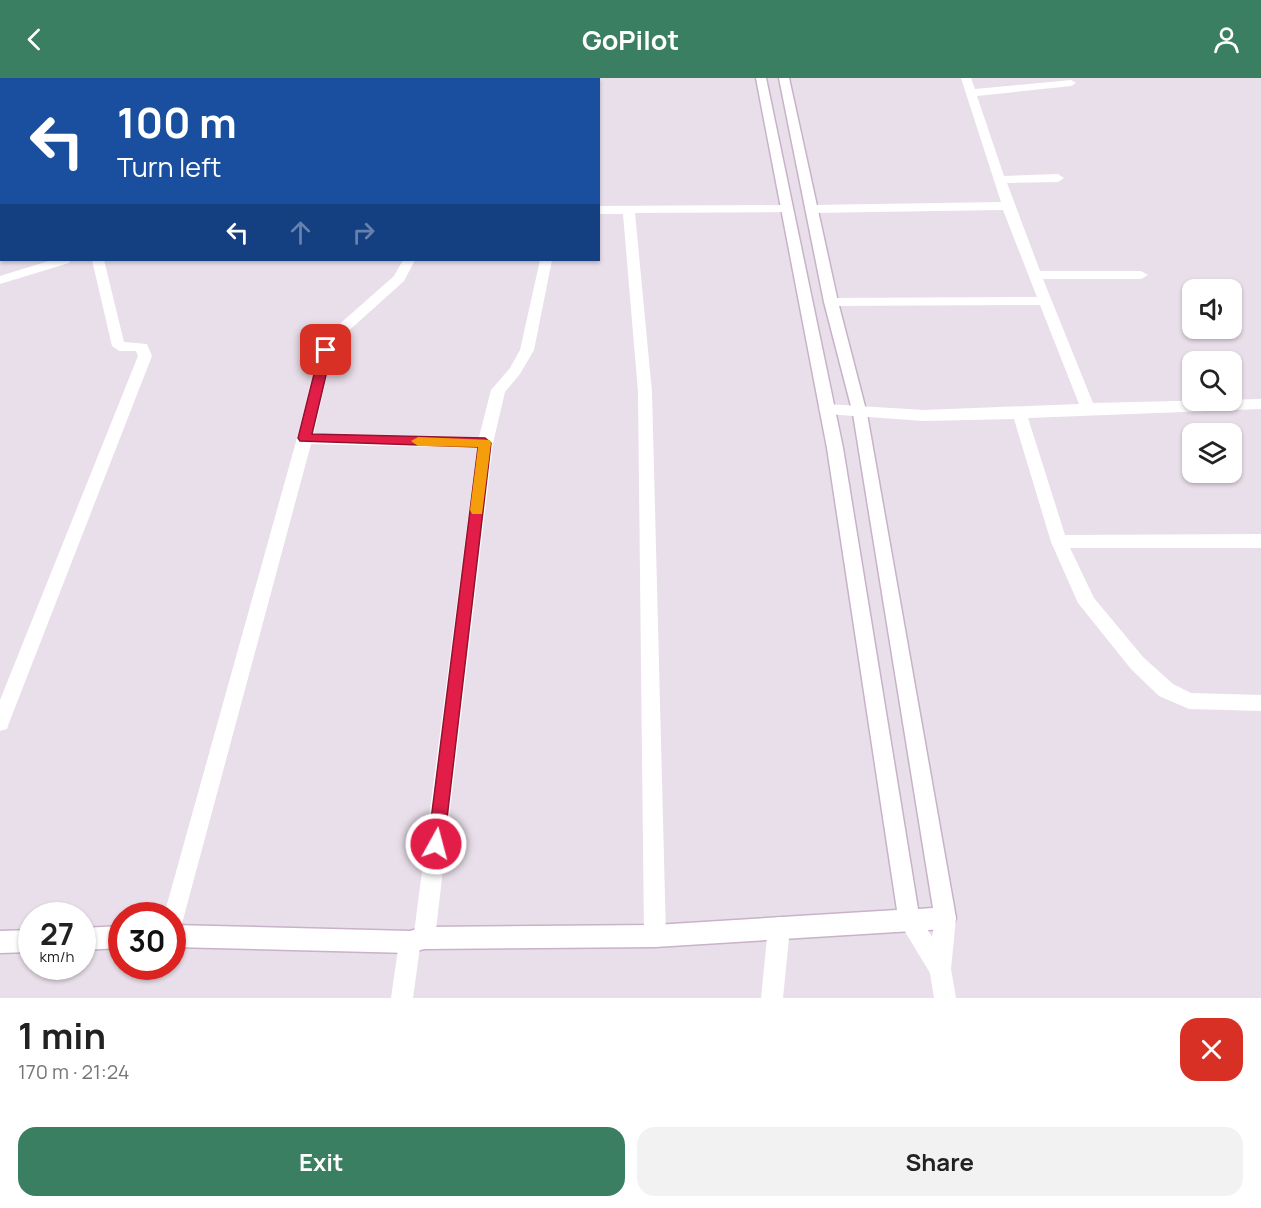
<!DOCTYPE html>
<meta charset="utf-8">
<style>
body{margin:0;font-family:Manrope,sans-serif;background:#f2f2f2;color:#222;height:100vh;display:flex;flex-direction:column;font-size:22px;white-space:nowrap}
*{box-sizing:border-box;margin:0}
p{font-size:20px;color:#767676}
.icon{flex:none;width:33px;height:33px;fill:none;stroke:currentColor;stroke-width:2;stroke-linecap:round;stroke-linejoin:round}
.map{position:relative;height:920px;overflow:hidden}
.details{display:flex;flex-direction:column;background:#fff;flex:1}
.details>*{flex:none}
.hud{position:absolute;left:0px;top:0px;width:600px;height:183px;box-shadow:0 2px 4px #0004;background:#1a4fa0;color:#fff;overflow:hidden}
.tools{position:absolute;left:1182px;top:201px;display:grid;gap:12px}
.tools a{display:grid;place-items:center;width:60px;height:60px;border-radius:12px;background:#fff;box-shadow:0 2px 4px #0004;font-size:30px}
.speed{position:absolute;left:18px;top:824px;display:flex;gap:12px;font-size:30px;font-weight:700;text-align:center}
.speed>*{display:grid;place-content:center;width:78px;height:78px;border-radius:50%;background:#fff;box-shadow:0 2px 4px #0004;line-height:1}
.speed small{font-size:15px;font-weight:400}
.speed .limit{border:9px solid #d22;background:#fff;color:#111}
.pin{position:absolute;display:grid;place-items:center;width:51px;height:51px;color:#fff;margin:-26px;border-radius:12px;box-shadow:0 3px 9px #0006}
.me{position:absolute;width:66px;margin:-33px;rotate:7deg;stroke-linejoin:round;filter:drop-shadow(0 0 4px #0008)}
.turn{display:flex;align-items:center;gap:21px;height:126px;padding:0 18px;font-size:27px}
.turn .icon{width:78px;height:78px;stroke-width:2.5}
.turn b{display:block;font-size:42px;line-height:51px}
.lanes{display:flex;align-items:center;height:57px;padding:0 18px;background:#0003;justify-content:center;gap:30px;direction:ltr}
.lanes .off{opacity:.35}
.round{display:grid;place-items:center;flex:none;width:63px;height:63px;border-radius:18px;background:#f2f2f2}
.headline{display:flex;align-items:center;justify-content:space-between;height:102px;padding:0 18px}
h1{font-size:36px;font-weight:700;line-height:45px}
.button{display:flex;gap:12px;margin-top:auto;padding:12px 18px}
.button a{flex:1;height:69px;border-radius:18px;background:#3a7f61;color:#fff;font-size:24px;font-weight:700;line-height:69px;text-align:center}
.button a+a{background:#f2f2f2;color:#222}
header{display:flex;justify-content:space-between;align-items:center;height:78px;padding:0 18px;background:#3a7f61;color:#fff;font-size:27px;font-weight:700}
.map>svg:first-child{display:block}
</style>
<header><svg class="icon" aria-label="back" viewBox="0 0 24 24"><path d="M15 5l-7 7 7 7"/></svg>GoPilot<svg class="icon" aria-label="person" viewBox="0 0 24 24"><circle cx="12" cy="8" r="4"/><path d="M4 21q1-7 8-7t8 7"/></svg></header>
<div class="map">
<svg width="1261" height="920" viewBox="0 0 1261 920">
<rect width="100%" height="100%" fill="#e9dfea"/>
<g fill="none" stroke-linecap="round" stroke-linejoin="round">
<g stroke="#c8b2c9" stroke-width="3">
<g id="secondary">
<polygon points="756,0 766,0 843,370 918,831 933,830 853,336 824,224 779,0 789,0 838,224 867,336 956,840 953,848 945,851 655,869 424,871 410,875 172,869 172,847 410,853 424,849 655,847 897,832 827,370"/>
<polygon points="122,848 122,870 82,872 82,850"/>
<polygon points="32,852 32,874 0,875 0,853"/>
</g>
</g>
<polygon fill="#fff" fill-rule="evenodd" points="779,839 787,842 790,850 783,920 761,920 768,850 771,842"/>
<g fill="#fff" fill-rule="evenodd">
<polygon points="160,0 171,0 159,2"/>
<polygon points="266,0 276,0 265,2"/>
<polygon points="961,0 971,0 975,11 1071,2 1076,5 1071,8 977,18 1004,98 1058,96 1064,100 1058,104 1007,105 1040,193 1141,193 1148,197 1141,201 1043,201 1093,325 1261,321 1261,331 1028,340 1065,457 1261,456 1261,470 1070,470 1094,520 1143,579 1173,606 1191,615 1261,617 1261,633 1189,631 1159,618 1131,591 1078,525 1051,464 1014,341 924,343 826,336 819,331 826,326 924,332 1079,326 1040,227 831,228 824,224 831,220 1037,219 1003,132 811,135 805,131 811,127 1001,124"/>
<rect x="0" y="78" width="2" height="8"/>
<polygon points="786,127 790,128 792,131 790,134 635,135 652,314 666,858 663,866 655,869 647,866 644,858 638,314 623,136 598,136 598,128"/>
<polygon points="52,182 70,182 69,185 0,206 0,198"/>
<polygon points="92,182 104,182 124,264 147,266 152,278 9,645 7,651 0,653 0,622 138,278 136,273 119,273 112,268"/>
<polygon points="403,182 415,182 404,203 344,257 333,272 314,355 479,359 491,312 510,290 520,272 540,182 552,182 534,272 520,296 505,314 493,365 435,860 432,868 424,871 420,869 413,920 391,920 399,864 402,856 410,853 414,855 477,370 311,366 180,853 172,855 172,837 164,837 297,360 319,271 334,251 394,198"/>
<polygon points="945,829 953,832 956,840 951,891 956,920 934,920 930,895 898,842 901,834 909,831 917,834 932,859 937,832"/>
</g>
<use href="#secondary" fill="#fff" fill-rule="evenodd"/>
</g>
<polygon fill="#e11d48" stroke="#92132f" stroke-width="1.5" points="326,268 332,272 312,356 485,360 491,365 444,766 442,772 436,774 430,772 428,766 478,369 300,363 298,360 320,272"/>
<polygon fill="#f59e0b" points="418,359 490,362 491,365 482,436 472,436 470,432 478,369 418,368 411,363"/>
</svg>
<div class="tools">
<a><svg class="icon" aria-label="sound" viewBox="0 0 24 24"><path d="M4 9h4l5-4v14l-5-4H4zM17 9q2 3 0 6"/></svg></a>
<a><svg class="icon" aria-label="search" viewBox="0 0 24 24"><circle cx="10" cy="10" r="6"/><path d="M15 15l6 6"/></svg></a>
<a><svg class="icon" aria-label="layers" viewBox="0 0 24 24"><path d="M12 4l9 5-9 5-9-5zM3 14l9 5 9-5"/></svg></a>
</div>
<div class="speed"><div>27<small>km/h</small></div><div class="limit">30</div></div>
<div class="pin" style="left:326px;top:272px;background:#d93025"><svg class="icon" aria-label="arrive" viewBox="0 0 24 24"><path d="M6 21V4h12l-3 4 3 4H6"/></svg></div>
<svg class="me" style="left:436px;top:766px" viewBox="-20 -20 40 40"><circle r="17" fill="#e11d48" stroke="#fff" stroke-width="3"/><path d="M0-11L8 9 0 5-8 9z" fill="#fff"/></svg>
<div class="hud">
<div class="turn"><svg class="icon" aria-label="left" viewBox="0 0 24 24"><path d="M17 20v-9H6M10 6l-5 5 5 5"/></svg><div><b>100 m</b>Turn left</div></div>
<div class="lanes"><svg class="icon" aria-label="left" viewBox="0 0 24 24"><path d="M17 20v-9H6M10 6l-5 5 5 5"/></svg><svg class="icon off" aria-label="ahead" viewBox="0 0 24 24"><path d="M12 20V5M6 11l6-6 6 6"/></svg><svg class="icon off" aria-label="right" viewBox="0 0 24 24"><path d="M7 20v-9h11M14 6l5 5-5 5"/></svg></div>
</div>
</div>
<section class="details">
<div class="headline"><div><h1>1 min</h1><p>170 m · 21:24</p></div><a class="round" style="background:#d93025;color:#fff"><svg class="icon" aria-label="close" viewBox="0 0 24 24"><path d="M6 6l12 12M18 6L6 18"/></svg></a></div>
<div class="button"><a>Exit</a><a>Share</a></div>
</section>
